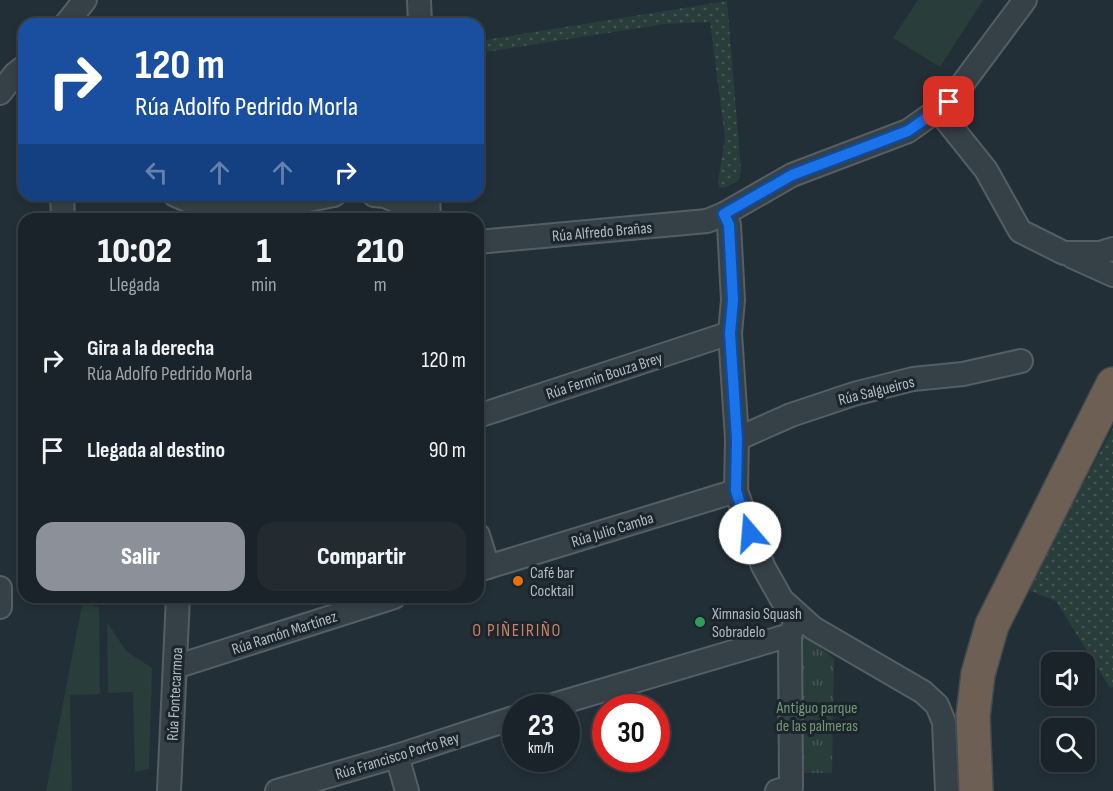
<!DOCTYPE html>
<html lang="es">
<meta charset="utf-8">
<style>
body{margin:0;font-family:"Sofia Sans Condensed",sans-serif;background:#232b31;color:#f1f3f6;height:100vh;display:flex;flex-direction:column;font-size:22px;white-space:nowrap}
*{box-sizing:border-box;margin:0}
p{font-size:20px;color:#9fa4a8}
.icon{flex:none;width:33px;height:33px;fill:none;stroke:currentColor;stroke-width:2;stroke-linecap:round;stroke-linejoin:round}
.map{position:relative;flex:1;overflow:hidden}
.panel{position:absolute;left:18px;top:213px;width:466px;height:390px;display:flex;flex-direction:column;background:#1a2329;border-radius:18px;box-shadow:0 3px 9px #0003,0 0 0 2px #384046}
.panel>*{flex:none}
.hud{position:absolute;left:18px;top:18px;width:466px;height:183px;border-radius:18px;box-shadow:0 3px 9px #0003,0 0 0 2px #384046;background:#1a4fa0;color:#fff;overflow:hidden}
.tools{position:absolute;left:1041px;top:652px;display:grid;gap:12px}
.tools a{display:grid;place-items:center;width:54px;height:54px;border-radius:12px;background:#1a2329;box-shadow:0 3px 9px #0003,0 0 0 2px #384046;font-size:30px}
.speed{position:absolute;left:502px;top:694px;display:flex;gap:12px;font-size:30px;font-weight:700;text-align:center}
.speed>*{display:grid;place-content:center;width:78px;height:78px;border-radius:50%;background:#1a2329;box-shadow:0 3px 9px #0003,0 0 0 2px #384046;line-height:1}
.speed small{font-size:15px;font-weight:400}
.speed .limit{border:9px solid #d22;background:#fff;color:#111}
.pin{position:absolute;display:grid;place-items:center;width:51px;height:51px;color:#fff;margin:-26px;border-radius:12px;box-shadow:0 3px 9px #0006}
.me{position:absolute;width:66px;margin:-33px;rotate:342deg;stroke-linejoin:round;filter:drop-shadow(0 0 4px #0008)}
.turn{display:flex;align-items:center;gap:21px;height:126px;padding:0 18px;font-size:27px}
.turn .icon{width:78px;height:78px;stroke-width:2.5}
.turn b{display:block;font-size:42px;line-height:51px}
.lanes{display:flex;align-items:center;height:57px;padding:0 18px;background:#0003;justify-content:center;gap:30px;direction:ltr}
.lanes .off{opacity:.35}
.eta{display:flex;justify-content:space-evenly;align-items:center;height:102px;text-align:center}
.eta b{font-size:36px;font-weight:800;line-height:42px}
.primary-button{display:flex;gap:12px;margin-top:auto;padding:12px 18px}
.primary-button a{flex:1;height:69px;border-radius:18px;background:#8c9099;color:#fff;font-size:24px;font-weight:800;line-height:69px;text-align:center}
.primary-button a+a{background:#232b31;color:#f1f3f6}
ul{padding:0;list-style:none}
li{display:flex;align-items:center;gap:18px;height:90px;padding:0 18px}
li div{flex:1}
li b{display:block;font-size:22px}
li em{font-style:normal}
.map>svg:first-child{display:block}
</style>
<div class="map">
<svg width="1113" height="791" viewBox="0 0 1113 791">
<defs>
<pattern id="grass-dots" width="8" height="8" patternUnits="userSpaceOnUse" patternTransform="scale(1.5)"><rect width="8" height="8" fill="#293d3a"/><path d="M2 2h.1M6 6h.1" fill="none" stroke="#465755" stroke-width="1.8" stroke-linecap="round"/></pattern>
<pattern id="park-tufts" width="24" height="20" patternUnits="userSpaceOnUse" patternTransform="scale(1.5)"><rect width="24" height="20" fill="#293d3a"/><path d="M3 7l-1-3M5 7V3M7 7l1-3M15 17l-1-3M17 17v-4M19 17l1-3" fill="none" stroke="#465755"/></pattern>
</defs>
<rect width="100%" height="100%" fill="#232f37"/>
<g fill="url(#grass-dots)">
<polygon points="727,1 741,170 739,180 726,187 719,188 718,182 725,138 710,22 665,24 479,53 479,41"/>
<polygon points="1113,428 1113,687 1110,688 1056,601 1027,590"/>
</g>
<polygon fill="url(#park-tufts)" points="802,637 810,639 834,659 832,773 799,773"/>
<g fill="#293d3a">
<polygon points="918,0 983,0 940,67 893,38"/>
<polygon points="83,600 99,608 100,694 70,695 72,791 46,791"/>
<polygon points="107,622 126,651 152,668 149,769 135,772 133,692 108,693"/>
</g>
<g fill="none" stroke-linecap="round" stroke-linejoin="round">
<g stroke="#545e65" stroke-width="26">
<g id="minor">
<polyline points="419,0 420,24"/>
<polyline points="66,24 85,0"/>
<polyline points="0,93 15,74 24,67"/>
<polyline points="938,110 986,170 1020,231 1064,253 1100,253 1113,249"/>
<polyline points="62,195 63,219"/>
<polyline points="175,195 210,210 248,212 334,195"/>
<polyline points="374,195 385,196 429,216"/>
<polyline points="428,195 429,219"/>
<polyline points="724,214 729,225 733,300 730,333 737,439 736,491 763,566 782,600 813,628 923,692 937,705 944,722 947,791"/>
<polyline points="478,242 707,221 724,214 792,175 908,131 949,102 1025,0"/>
<polyline points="1073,257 1113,275"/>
<polyline points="478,416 730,333"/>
<polyline points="737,439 791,415 854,394 913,379 963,374 1021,361"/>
<polyline points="478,535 488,567"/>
<polyline points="478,570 736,491"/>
<polyline points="0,588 0,607"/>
<polyline points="175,667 394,597"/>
<polyline points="543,708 790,635"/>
<polyline points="397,756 407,791"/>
<polyline points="169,791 178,597"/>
<polyline points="277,791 397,756 516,717"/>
<polyline points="777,791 791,787 790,635 796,621"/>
</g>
</g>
<g stroke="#414b52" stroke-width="36">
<polyline id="highway" points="976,791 973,716 978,674 992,625 1113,384"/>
</g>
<use href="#minor" stroke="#364047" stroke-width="22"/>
<use href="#highway" stroke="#6d5f54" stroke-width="33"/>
</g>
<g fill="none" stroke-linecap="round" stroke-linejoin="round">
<g stroke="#114b97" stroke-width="15">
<polyline id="route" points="750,533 736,491 737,439 730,333 733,300 729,225 724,214 792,175 908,131 949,102"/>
</g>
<use href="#route" stroke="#1a73e8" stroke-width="10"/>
</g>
<circle fill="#e8710a" stroke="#1c252c" stroke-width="2" cx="518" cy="581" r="6"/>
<circle fill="#2e9e5b" stroke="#1c252c" stroke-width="2" cx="700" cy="622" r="6"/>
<g text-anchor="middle" stroke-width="6" stroke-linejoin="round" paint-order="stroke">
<g font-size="16" fill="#b1bbc4" stroke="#1c252c">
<text transform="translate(602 231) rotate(-5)" y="6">Rúa Alfredo Brañas</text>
<text transform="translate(604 375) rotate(-18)" y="6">Rúa Fermín Bouza Brey</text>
<text transform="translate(876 390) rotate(-14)" y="6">Rúa Salgueiros</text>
<text transform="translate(612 529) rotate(-17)" y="6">Rúa Julio Camba</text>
<text transform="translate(284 632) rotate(-18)" y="6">Rúa Ramón Martínez</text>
<text transform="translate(174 694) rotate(-87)" y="6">Rúa Fontecarmoa</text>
<text transform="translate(397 755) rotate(-17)" y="6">Rúa Francisco Porto Rey</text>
</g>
<g font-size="16" fill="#b1bbc4" stroke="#1c252c" text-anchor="start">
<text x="530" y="578">Café bar<tspan x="530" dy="18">Cocktail</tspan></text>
<text x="712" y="619">Ximnasio Squash<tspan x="712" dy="18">Sobradelo</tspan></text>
</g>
<g font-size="16" fill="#729774" stroke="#1c252c">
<text x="817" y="713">Antiguo parque<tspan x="817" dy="18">de las palmeras</tspan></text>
</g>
<g font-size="18" letter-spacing="1.5" fill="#c88167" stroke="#1c252c">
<text x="517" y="636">O PIÑEIRIÑO</text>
</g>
</g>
</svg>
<div class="tools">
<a><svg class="icon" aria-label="sound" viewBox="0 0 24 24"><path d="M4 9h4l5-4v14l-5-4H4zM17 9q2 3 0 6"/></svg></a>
<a><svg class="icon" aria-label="search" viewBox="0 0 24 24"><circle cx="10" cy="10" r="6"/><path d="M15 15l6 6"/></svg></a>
</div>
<div class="speed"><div>23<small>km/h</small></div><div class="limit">30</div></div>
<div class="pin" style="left:949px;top:102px;background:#d93025"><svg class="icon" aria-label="arrive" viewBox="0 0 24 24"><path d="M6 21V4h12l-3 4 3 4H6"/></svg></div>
<svg class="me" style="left:750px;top:533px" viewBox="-20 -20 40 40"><circle r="19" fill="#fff"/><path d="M0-13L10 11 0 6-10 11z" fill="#1a73e8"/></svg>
<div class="hud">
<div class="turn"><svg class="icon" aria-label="right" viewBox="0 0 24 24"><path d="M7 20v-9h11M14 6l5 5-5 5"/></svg><div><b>120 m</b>Rúa Adolfo Pedrido Morla</div></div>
<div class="lanes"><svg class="icon off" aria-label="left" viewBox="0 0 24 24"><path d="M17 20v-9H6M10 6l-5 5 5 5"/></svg><svg class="icon off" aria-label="ahead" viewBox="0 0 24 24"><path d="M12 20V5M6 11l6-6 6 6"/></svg><svg class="icon off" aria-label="ahead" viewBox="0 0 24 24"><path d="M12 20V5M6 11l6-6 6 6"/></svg><svg class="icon" aria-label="right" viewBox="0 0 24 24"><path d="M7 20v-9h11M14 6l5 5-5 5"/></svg></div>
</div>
<section class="panel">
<div class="eta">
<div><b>10:02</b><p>Llegada</p></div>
<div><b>1</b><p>min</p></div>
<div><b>210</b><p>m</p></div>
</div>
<ul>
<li><svg class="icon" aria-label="right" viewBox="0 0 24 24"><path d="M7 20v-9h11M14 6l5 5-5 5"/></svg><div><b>Gira a la derecha</b><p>Rúa Adolfo Pedrido Morla</p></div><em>120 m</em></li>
<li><svg class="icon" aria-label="arrive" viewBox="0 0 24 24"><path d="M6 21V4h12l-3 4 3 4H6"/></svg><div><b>Llegada al destino</b></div><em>90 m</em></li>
</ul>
<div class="primary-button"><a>Salir</a><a>Compartir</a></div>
</section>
</div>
